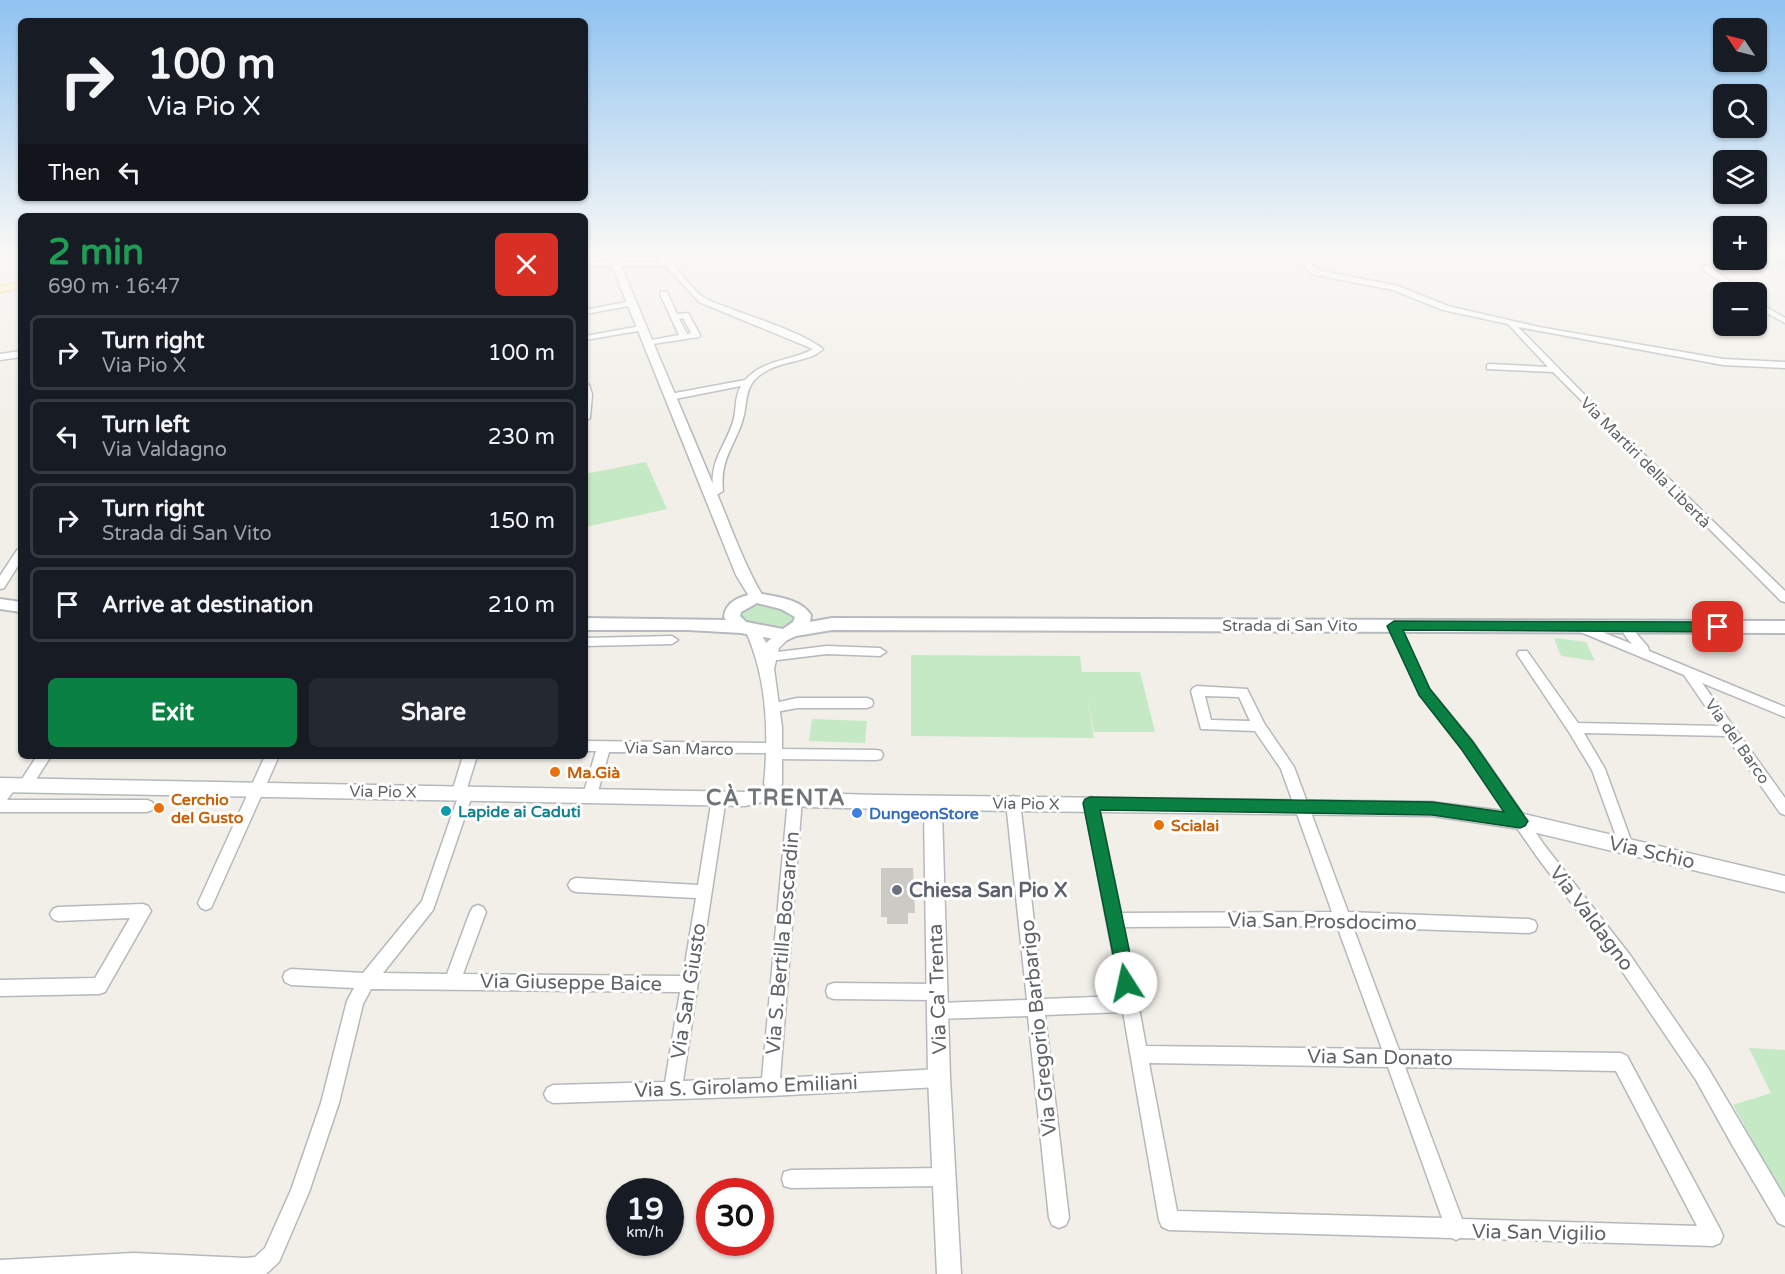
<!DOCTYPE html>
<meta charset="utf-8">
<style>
body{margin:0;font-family:"Varela Round",sans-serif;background:#242831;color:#f1f3f6;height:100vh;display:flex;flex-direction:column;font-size:22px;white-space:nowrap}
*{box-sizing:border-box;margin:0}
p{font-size:20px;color:#9ea1a6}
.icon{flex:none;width:33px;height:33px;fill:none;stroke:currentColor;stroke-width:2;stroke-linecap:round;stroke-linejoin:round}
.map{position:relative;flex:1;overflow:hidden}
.sheet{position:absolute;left:18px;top:213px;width:570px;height:546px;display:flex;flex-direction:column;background:#171b24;border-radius:9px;box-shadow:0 2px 4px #0004}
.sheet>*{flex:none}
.hud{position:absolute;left:18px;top:18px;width:570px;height:183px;border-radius:9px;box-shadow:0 2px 4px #0004;background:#171b24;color:#f1f3f6;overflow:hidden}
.needle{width:39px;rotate:305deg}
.tools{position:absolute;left:1713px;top:18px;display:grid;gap:12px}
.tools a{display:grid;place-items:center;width:54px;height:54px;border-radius:9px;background:#171b24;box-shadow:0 2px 4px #0004;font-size:30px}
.speed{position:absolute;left:606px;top:1178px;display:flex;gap:12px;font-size:30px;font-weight:700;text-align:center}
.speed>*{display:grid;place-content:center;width:78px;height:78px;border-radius:50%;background:#171b24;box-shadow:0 2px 4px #0004;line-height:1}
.speed small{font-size:15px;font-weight:400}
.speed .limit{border:9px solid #d22;background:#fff;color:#111}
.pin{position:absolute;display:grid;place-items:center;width:51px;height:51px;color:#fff;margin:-26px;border-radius:12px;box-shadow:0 3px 9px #0006}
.me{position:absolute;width:66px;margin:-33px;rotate:350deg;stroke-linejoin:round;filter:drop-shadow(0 0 4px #0008)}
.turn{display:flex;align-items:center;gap:21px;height:126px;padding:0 30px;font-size:27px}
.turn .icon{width:78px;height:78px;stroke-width:2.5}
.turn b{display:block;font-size:42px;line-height:51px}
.then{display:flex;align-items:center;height:57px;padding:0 30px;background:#0003;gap:12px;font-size:22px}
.round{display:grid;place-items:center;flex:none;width:63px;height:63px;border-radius:9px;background:#242831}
.headline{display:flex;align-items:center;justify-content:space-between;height:102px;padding:0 30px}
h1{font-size:36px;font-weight:700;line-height:45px;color:#1e9e55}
.button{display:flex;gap:12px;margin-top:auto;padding:12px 30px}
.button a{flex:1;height:69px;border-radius:9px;background:#0b8043;color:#fff;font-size:24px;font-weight:700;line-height:69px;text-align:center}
.button a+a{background:#242831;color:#f1f3f6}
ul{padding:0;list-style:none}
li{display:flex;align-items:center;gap:18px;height:75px;margin:0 12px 9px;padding:0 18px;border:3px solid #363941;border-radius:9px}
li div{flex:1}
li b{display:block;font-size:22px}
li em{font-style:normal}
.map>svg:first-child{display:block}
</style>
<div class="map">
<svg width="1785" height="1274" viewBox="0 0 1785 1274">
<rect width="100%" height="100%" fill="#f1efe8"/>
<g fill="#c5e8c5">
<polygon points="1757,251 1785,251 1785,267 1738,269 1724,260 1756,260"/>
<polygon points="646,462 667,509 585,527 585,474"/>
<polygon points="753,604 786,611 793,616 793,623 780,629 742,620 739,617 740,610"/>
<polygon points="1554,638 1586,642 1595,661 1561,656"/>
<polygon points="911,655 1080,656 1082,672 1140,672 1155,732 1094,732 1087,696 1094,738 911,736"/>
<polygon points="812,719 867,721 865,743 809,741"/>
<polygon points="1749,1048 1785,1050 1785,1199 1733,1105 1771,1093"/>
</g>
<polygon fill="#cccac5" points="881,868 913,868 915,913 908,913 908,924 887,924 887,917 881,917"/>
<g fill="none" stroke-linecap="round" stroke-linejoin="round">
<g stroke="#b5b8bc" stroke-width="3">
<g id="minor">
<polygon points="15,251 21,251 21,254 0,258 0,254"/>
<path d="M 649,251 C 672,251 685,285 703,297 C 711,302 721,305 729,308 C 754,318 804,333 823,349 C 812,361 784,361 768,370 C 740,385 750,402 741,425 C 731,451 720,462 723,491 L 715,496 L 707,496 L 706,494 L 713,490 C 710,460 724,449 733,422 C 737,410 734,397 741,386 L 670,400 L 665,397 L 670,394 L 745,380 C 766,358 789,362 813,349 L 699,302 L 666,266 L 585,266 L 585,262 L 662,262 Z"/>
<polygon points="1292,251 1300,251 1317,270 1398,286 1448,306 1539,327 1723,359 1785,362 1785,368 1723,365 1518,327 1625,436 1785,591 1785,602 1781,601 1553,372 1487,369 1487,365 1490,364 1548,367 1508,324 1443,310 1393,290 1311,274"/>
<polygon points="1703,266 1709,266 1744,292 1736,292 1703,270"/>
<path d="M 661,292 L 667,292 L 677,314 L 688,313 L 700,335 L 699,337 L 646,345 L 646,341 L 679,335 L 660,294 ZM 683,318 L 691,333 L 687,334 L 679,319 Z"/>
<polygon points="631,301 635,303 634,305 585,314 585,310"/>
<polygon points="1756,301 1785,318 1785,323 1756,307"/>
<polygon points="641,326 645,328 644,330 585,340 585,336"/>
<polygon points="21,351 21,357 0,360 0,354"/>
<polygon points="585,382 589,385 592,394 590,418 585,421"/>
<polygon points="21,548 21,561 4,588 0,589 0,576 17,550"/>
<polygon points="1394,621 1400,625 1429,689 1473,742 1545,846 1630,955 1708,1068 1785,1198 1785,1226 1778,1223 1731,1143 1696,1080 1618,965 1535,854 1463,750 1420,694 1388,625"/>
<path d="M 1582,624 L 1632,644 C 1627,638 1620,632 1625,625 L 1633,625 L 1636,633 L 1648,647 L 1649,651 L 1785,707 L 1785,717 L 1702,683 L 1785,798 L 1785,815 L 1780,813 L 1726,736 L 1584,733 L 1605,769 L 1633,846 L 1631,850 L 1626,852 L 1621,850 L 1592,770 L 1569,732 L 1517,654 L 1519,651 L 1527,651 L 1578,723 L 1719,726 L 1684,675 L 1578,631 L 1576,628 Z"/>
<polygon points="672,636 678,640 672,644 585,646 585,638"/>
<polygon points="827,646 880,648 886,652 880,656 827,654 769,661 763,657 769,653"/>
<path d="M 1197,686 L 1247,689 L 1264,723 L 1294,767 L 1348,912 L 1529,919 L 1535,921 L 1537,926 L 1535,931 L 1529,933 L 1353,927 L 1399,1050 L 1621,1053 L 1627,1056 L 1720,1229 L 1723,1236 L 1720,1243 L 1713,1246 L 1460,1238 L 1456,1240 L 1452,1238 L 1169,1230 L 1162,1227 L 1159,1220 L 1123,1012 L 1045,1015 L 1069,1218 L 1066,1225 L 1059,1228 L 1052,1225 L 1049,1218 L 1028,1016 L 937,1019 L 931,1017 L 929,1011 L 931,1005 L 937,1003 L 1027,1000 L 1006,802 L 1008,798 L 1013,796 L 1018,798 L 1020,802 L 1043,999 L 1121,996 L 1084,803 L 1086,799 L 1091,797 L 1096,799 L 1098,803 L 1121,913 L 1332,912 L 1281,769 L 1255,731 L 1201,729 L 1191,691 L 1193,688 ZM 1205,696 L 1239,697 L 1250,721 L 1211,720 ZM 1337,926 L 1382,1049 L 1146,1046 L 1124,927 ZM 1149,1063 L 1388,1067 L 1442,1218 L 1177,1211 ZM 1405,1067 L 1616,1071 L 1697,1226 L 1462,1219 Z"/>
<polygon points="797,698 867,698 872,700 873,703 872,706 867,708 797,708 771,713 766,711 765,708 766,705"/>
<polygon points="585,741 773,743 778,744 779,749 876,750 881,751 883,755 881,759 876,760 774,759 769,758 768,753 609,752 597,795 595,799 590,801 585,799 583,795 596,751 585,751"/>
<polygon points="37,756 51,756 30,789 25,791 20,789 18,785"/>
<polygon points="265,756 279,756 211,908 206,910 201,908 198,903"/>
<polygon points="463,756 477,756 467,788 471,789 473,793 433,910 383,973 447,974 470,912 473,907 478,905 483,907 486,912 463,974 683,976 696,898 576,892 571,890 568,885 571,880 576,878 698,885 712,798 714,794 719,792 724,794 726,798 683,1081 762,1078 788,799 790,795 795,793 800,795 802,799 780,1078 939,1069 945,1072 948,1078 945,1084 939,1087 770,1096 553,1103 547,1100 544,1094 547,1088 553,1085 665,1082 680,992 371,989 363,1004 339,1103 309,1192 279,1262 266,1274 0,1274 0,1260 134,1253 246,1258 255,1257 265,1248 291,1190 321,1103 347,1001 354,988 291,985 285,982 283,977 285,972 291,969 363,973 422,901 458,797 454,796 452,792"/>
<polygon points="10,780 15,782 17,786 7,800 147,800 152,802 154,806 152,810 147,812 0,812 0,788 5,782"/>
<polygon points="143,904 148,906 151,911 105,992 99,994 0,996 0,980 95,978 130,918 58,921 53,919 50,914 53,909 58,907"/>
<polygon points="834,983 936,984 942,986 944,992 942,998 936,1000 834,999 828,997 826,991 828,985"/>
<polygon points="944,1168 951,1170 953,1177 951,1184 944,1186 791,1188 784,1186 782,1179 784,1172 791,1170"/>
</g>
</g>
<g stroke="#b5b8bc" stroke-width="3">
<g id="tertiary">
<path d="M 600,251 L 609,251 L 621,265 C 652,341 685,417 717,494 C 732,529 744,565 764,598 L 762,601 L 752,601 L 736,575 L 612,266 Z"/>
<path d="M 752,625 L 757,626 L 766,643 L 780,631 L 790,631 L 792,635 L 779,648 L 774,669 L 782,727 L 782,784 L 779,789 L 771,791 L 774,795 L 771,800 L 745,806 L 0,792 L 0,778 L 745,792 L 767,788 L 764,784 C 769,734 767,676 745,630 Z"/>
<polygon points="785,788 806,793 879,795 1432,802 1520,813 1785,876 1785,892 1520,829 1432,816 942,810 950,1078 961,1274 937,1274 928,1078 924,810 806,807 779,800 776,795 779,790"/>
</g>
</g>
<g stroke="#b6babf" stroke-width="4">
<g id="secondary">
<path d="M 757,593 C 775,597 800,598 811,615 L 810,622 L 832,618 L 1785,621 L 1785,633 L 832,630 L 796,636 L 785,641 L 741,633 L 688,630 L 585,630 L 585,618 L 726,620 L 724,617 C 726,600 742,596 757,593 ZM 757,603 L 781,609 L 795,617 L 793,622 L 783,629 L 746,622 L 740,616 L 741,612 Z"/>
<polygon points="0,599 21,602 21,612 0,609"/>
</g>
</g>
<g stroke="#f2c960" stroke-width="3">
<polygon id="primary" points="21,282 21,288 0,292 0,286"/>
</g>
<use href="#minor" fill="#fff" fill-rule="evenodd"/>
<use href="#tertiary" fill="#fff" fill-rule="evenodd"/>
<use href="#secondary" fill="#fff" fill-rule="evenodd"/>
<use href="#primary" fill="#fff2af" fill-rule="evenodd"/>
</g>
<linearGradient id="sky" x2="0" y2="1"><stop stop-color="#8fc3f1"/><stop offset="0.59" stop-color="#f9f8f5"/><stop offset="1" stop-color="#f9f8f5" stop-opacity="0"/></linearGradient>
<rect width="1785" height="429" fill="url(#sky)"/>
<polygon fill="#0b8043" stroke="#07532c" stroke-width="1.5" points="1394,621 1718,622 1725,627 1718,632 1403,630 1430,689 1473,742 1525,817 1528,821 1525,826 1520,828 1432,815 1100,810 1136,983 1133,990 1126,992 1120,990 1083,803 1085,799 1090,797 1432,802 1504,812 1462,750 1419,695 1387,626"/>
<g fill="#e8710a" stroke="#fff" stroke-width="2">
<circle cx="555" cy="772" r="6"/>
<circle cx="159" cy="808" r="6"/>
<circle cx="1159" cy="825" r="6"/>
</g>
<circle fill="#0f9aa8" stroke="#fff" stroke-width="2" cx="446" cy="811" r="6"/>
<circle fill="#3f7fe0" stroke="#fff" stroke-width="2" cx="857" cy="813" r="6"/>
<circle fill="#6b7280" stroke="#fff" stroke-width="2" cx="897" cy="890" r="6"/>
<g text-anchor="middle" stroke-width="6" stroke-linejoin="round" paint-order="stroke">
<g font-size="16" fill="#5f6368" stroke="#fff">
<text transform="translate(1646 462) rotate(45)" y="6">Via Martiri della Libertà</text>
<text x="1290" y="631">Strada di San Vito</text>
<text transform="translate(1738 741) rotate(55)" y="6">Via del Barco</text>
<text transform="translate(679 748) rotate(1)" y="6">Via San Marco</text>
<text transform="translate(383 791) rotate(1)" y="6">Via Pio X</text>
<text transform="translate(1026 803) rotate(1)" y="6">Via Pio X</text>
</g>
<g font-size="16" font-weight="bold" fill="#c56008" stroke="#fff" text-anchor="start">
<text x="567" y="778">Ma.Già</text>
<text x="171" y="805">Cerchio<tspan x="171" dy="18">del Gusto</tspan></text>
<text x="1171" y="831">Scialai</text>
</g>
<g font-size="16" font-weight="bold" fill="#0d838f" stroke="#fff" text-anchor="start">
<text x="458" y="817">Lapide ai Caduti</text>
</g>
<g font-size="16" font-weight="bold" fill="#366cbe" stroke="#fff" text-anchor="start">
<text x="869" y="819">DungeonStore</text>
</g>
<g font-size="20" fill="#5f6368" stroke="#fff">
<text transform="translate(1652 852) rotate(13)" y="7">Via Schio</text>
<text transform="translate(1592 918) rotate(53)" y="7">Via Valdagno</text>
<text transform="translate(1322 921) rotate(1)" y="7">Via San Prosdocimo</text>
<text transform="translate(782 943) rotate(-85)" y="7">Via S. Bertilla Boscardin</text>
<text transform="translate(571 982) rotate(1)" y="7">Via Giuseppe Baice</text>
<text transform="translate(937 989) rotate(-92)" y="7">Via Ca' Trenta</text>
<text transform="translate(688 991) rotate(-81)" y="7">Via San Giusto</text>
<text transform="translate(1038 1028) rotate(-96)" y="7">Via Gregorio Barbarigo</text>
<text transform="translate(1380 1057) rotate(1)" y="7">Via San Donato</text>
<text transform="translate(746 1086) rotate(-2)" y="7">Via S. Girolamo Emiliani</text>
<text transform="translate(1539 1232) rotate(1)" y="7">Via San Vigilio</text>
</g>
<g font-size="20" font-weight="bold" fill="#5b616d" stroke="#fff" text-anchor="start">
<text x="909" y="897">Chiesa San Pio X</text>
</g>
<g font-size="22" font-weight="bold" letter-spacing="1.5" fill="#70757a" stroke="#fff">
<text x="776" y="805">CÀ TRENTA</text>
</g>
</g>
</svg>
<div class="tools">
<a><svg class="needle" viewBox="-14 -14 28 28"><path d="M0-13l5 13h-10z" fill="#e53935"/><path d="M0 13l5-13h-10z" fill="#9ea1a6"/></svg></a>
<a><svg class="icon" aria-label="search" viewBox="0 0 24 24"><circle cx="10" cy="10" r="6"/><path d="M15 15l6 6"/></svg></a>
<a><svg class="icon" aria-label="layers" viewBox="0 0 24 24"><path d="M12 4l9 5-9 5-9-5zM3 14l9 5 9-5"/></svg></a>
<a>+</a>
<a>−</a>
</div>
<div class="speed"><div>19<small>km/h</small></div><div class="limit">30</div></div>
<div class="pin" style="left:1718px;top:627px;background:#d93025"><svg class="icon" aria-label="arrive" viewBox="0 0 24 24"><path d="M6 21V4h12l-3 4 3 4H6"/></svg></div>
<svg class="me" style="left:1126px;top:983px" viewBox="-20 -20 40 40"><circle r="19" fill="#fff"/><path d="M0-13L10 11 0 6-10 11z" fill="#0b8043"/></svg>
<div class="hud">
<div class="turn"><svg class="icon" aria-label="right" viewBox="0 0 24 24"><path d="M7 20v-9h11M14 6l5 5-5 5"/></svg><div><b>100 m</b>Via Pio X</div></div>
<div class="then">Then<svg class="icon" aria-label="left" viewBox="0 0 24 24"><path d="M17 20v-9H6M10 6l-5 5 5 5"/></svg></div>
</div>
<section class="sheet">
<div class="headline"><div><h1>2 min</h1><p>690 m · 16:47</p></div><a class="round" style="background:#d93025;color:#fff"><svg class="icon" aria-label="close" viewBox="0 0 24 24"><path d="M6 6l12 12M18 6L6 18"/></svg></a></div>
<ul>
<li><svg class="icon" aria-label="right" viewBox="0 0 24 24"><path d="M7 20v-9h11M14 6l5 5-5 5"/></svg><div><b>Turn right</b><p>Via Pio X</p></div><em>100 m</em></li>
<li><svg class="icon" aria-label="left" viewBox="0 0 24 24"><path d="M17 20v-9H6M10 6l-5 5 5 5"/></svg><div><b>Turn left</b><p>Via Valdagno</p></div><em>230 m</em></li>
<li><svg class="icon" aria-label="right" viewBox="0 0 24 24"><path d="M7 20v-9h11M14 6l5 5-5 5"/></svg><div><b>Turn right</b><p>Strada di San Vito</p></div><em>150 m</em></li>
<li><svg class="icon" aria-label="arrive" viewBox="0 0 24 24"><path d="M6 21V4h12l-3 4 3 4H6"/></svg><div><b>Arrive at destination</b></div><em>210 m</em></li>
</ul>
<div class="button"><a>Exit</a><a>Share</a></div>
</section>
</div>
